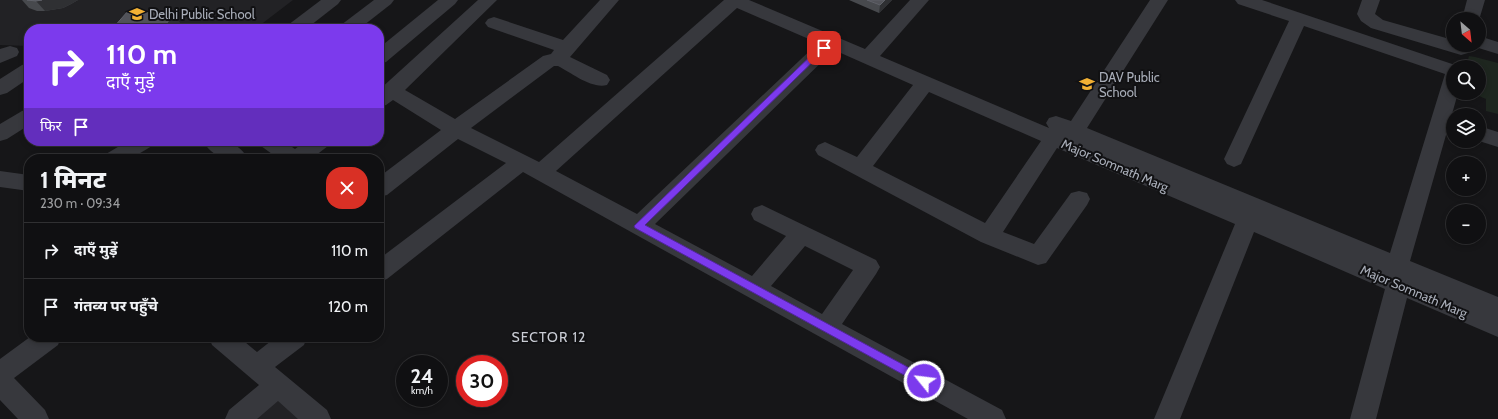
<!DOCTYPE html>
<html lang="hi">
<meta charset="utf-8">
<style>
body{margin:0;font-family:Cabin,"Noto Sans Devanagari",sans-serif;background:#1e1e20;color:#f1f3f6;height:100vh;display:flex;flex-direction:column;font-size:15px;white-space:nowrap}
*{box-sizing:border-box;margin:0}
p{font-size:13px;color:#9c9d9f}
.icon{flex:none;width:22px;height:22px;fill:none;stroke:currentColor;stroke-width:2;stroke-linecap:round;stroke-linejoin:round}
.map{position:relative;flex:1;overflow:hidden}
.drawer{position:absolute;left:24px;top:154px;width:360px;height:188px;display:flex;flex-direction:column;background:#101012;border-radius:16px;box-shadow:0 2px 6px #0003,0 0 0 1px #303032}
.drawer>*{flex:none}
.top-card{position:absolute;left:24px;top:24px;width:360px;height:122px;border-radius:16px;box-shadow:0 2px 6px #0003,0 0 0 1px #303032;background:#7c3aed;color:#fff;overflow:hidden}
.needle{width:26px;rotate:152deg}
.buttons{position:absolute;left:1446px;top:12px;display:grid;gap:8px}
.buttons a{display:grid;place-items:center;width:40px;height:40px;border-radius:50%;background:#101012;box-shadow:0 2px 6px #0003,0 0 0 1px #303032;font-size:20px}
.speed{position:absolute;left:396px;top:355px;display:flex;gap:8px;font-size:20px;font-weight:700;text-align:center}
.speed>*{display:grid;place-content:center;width:52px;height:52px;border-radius:50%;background:#101012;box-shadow:0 2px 6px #0003,0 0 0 1px #303032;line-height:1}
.speed small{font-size:10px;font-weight:400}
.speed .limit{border:6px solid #d22;background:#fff;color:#111}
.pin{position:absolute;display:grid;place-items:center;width:34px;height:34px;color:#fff;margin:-17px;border-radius:8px;box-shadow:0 2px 6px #0006}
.me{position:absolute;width:44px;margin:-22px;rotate:299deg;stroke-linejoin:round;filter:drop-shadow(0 0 3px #0008)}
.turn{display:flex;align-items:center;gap:14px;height:84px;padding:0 16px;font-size:18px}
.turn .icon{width:52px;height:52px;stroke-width:2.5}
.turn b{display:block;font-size:28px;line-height:34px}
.then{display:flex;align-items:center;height:38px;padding:0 16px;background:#0003;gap:8px;font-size:15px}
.round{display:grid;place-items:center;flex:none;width:42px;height:42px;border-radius:16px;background:#1e1e20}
.head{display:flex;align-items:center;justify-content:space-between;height:68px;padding:0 16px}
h1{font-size:24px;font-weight:800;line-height:30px}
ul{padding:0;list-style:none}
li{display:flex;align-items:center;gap:12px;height:56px;padding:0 16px;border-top:1px solid #303032}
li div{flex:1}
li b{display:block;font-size:15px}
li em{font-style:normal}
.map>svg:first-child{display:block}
</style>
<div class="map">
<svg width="1498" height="419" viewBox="0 0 1498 419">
<rect width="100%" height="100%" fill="#161618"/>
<g fill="#222225">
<polygon points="0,0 293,0 255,29 29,29 29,46 0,45"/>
<polygon points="277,392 309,419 246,419"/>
</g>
<polygon fill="#1e261f" points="1469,56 1475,57 1498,63 1498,114 1486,111 1486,99 1472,93 1479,93 1479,67 1466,67"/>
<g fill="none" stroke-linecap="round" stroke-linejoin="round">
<g fill="#37383d" fill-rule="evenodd">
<polygon points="321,0 341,0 338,4 306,29 285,29 288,25"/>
<polygon points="374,0 394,0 391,4 359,29 338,29 341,25"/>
<polygon points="438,0 458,0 455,4 386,62 379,64 379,48"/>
<path d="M 478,0 L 497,0 L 405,90 L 455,119 L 543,56 L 551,54 L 554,50 L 488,27 L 485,23 L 488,19 L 494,17 L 563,40 L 600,0 L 619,0 L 570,57 L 607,75 L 610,80 L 607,85 C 591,89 572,73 558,66 L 554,66 L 471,128 L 539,162 L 724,0 L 749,0 L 865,49 L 910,0 L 929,0 L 880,56 L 1049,128 L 1046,123 L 1049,118 L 1056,116 L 1071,121 L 1150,0 L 1168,0 L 1087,128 L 1390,253 L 1445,74 L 1304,26 L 1241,164 L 1234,167 L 1227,164 L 1224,159 L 1289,21 L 1238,4 L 1235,0 L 1262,0 L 1461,67 L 1453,67 L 1453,93 L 1458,93 L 1410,261 L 1498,297 L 1498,337 L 1407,298 L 1376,419 L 1350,419 L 1385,289 L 1254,232 L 1180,419 L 1154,419 L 1235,224 L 1057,148 L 1003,232 L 1034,244 L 1071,193 L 1079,191 L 1087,193 L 1090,199 L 1087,205 L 1046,263 L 1038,265 L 981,242 L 818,155 L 815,150 L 818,145 L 825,142 L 857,157 L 913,85 L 834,50 L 655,224 L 752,276 L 786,236 L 754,220 L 751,214 L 754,208 L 762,205 L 876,260 L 880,267 L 876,274 L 842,324 L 1002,410 L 1006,419 L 968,419 L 523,172 L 387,279 L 379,282 L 379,259 L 506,163 L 458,139 L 387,195 L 379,197 L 379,177 L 441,130 L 393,100 L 386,105 L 379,107 L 379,90 ZM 737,8 L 818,43 L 637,214 L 556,171 ZM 929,92 L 1041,141 L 985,223 L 873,166 ZM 805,246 L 853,270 L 822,314 L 771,286 Z"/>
<polygon points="1362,0 1380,0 1375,14 1383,20 1453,40 1453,45 1468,45 1470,49 1468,53 1461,55 1371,28 1361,21 1357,14"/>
<polygon points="1467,0 1485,0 1479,20 1479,19 1462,19"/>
<polygon points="1479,36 1498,42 1498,54 1472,46 1472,45 1479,45"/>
<polygon points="10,46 17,48 19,52 17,56 0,63 0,49"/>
<polygon points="29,63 29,78 7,93 0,95 0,79 22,65"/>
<polygon points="29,109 29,125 7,139 0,141 0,124 22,111"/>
<polygon points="1479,126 1498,132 1498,147 1479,141"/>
<polygon points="128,141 155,141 152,146 130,159 103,159 106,154"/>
<path d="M 203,141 C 222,141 238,140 248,159 C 229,159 214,160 203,141 Z"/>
<polygon points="258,141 283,141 295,149 306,141 331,141 328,146 311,159 279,159 261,146"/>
<polygon points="0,171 29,175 29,191 0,187"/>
<polygon points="30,337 61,337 58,345 14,378 45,410 49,419 18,419 0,400 0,359"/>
<polygon points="209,337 239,337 257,352 276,337 307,337 304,345 275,367 327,410 331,419 298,419 278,401 257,419 225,419 229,410 259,385 212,345"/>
</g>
</g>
<g fill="#47494d">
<polygon points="22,0 78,0 71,4 63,8 45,11 37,11 29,8"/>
<polygon points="849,0 892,0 879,13"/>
</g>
<g fill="#2f3033">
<polygon points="42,0 78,0 71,4 63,8 45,11 36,1"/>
<polygon points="885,0 892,0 879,13 880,5"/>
<polygon points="174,14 181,24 177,29 162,29"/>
</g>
<g fill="#525359" stroke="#5f6168">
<polygon points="27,0 42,0 36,1"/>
<polygon points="867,0 885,0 880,5"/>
<polygon points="128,11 174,14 162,29 131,29 113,28"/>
</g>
<polygon fill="#7c3aed" stroke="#51269a" points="821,46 826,46 827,48 645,225 928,378 929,381 928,385 924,386 635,228 634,226"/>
<defs>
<g id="school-bare" transform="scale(1.2)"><path d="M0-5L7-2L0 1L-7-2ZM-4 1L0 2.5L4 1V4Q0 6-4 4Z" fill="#f2b134" stroke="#111113" stroke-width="2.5" paint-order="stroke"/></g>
</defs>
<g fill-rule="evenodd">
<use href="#school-bare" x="137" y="14"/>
<use href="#school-bare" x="1087" y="84"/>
</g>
<g text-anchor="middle" stroke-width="4" stroke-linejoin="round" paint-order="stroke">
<g font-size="13" fill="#a8adb8" stroke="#111113" text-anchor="start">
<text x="149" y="19">Delhi Public School</text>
<text x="1099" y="82">DAV Public<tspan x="1099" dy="15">School</tspan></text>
</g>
<g font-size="13" fill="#a8adb8" stroke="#111113">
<text transform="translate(1115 165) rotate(23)" y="5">Major Somnath Marg</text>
<text transform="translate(1414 291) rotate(23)" y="5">Major Somnath Marg</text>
</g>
<g font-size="14" letter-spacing="1" fill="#c9ccd4" stroke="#111113">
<text x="549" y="342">SECTOR 12</text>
</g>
</g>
</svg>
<div class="buttons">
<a><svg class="needle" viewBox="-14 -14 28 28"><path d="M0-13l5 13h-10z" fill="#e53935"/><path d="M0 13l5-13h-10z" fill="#9c9d9f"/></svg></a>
<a><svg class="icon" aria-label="search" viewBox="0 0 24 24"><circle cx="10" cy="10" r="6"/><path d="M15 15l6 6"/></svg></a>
<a><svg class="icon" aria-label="layers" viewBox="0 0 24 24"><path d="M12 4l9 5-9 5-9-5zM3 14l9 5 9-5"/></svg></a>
<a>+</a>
<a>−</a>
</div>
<div class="speed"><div>24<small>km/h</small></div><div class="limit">30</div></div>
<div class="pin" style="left:824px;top:48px;background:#d93025"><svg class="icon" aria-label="arrive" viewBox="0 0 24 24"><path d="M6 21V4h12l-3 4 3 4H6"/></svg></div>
<svg class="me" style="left:924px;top:381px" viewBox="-20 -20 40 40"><circle r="17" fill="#7c3aed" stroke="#fff" stroke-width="3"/><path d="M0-11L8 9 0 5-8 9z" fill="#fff"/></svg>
<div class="top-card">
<div class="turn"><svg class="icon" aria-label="right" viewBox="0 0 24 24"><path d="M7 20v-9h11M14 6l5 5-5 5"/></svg><div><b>110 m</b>दाएँ मुड़ें</div></div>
<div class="then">फिर<svg class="icon" aria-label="arrive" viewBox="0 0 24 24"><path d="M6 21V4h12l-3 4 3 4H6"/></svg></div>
</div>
<section class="drawer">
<div class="head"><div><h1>1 मिनट</h1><p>230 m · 09:34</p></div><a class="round" style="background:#d93025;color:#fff"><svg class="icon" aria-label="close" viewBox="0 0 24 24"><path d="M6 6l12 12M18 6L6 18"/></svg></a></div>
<ul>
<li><svg class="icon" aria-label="right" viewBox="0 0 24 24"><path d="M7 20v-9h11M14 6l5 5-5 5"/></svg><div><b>दाएँ मुड़ें</b></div><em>110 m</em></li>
<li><svg class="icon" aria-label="arrive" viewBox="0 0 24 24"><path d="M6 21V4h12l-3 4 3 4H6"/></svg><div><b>गंतव्य पर पहुँचे</b></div><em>120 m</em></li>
</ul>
</section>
</div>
